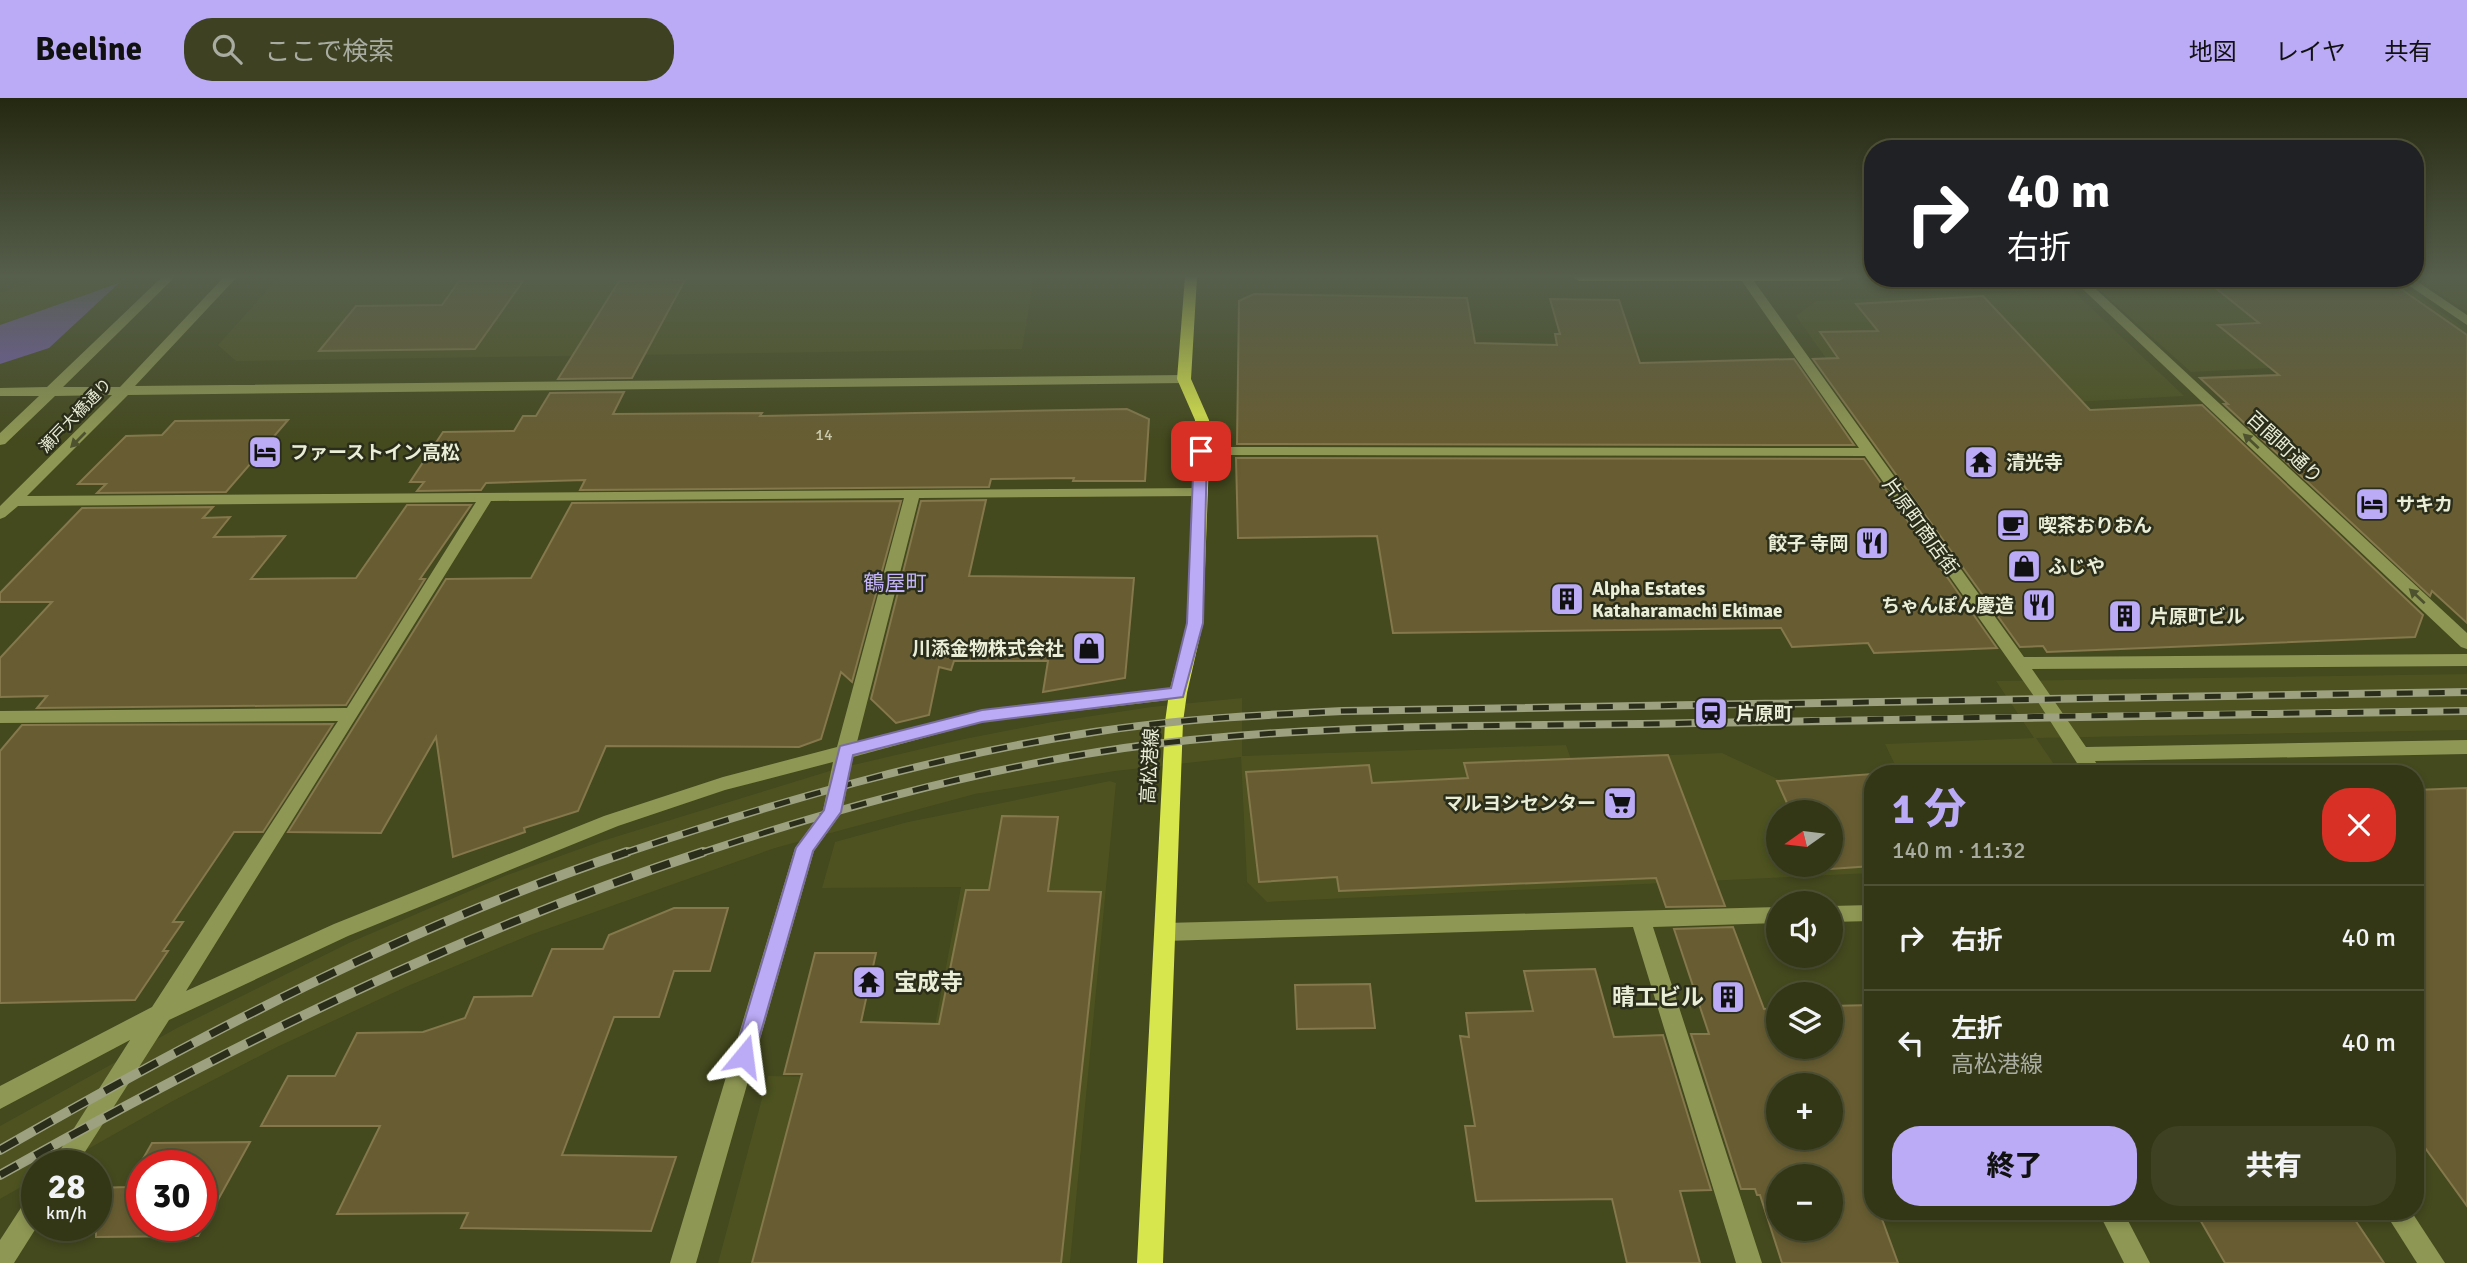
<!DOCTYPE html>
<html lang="ja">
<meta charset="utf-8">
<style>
body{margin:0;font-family:Signika,"Noto Sans JP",sans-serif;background:#3e4223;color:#f1f3f6;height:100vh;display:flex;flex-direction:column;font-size:26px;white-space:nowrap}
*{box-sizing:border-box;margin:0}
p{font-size:23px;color:#a9aca1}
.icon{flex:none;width:38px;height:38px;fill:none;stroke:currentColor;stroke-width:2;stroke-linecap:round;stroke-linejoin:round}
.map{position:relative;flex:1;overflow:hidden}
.side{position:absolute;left:1864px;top:667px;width:560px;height:455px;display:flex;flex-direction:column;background:#333716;border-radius:28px;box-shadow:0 4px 10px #0003,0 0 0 2px #4e5135}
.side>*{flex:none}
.guide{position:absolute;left:1864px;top:42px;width:560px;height:147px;border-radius:28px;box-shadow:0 4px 10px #0003,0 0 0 2px #4e5135;background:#202124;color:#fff;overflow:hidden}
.needle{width:46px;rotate:256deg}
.controls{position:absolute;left:1766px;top:702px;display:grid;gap:14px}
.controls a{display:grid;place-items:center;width:77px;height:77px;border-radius:50%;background:#333716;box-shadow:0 4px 10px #0003,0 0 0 2px #4e5135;font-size:35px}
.speed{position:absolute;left:21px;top:1052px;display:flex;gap:14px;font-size:35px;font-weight:700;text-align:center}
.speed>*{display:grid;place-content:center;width:91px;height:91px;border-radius:50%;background:#333716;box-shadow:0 4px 10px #0003,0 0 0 2px #4e5135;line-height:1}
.speed small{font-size:18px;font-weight:400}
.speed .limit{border:10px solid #d22;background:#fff;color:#111}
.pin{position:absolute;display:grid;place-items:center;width:60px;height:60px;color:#fff;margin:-30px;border-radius:14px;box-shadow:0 4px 10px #0006}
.me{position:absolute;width:77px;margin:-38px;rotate:16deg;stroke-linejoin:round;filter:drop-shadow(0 0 5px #0008)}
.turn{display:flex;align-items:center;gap:24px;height:147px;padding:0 28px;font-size:32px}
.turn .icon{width:91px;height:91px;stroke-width:2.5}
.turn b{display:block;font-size:49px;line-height:60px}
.round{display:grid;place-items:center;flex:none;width:74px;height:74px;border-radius:28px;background:#3e4223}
.overview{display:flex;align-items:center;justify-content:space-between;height:119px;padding:0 28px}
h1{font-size:42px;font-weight:800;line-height:52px;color:#bbaaf6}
.primary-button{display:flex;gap:14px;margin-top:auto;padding:14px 28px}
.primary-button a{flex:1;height:80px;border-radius:28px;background:#bbaaf6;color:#111;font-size:28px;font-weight:800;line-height:80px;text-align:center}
.primary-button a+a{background:#3e4223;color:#f1f3f6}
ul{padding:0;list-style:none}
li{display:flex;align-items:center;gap:21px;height:105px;padding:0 28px;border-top:2px solid #4e5135}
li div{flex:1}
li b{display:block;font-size:26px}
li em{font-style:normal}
header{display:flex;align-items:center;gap:42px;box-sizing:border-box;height:98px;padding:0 35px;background:#bbaaf6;color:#111}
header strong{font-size:33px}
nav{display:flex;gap:38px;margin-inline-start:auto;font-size:24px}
.search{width:490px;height:63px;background:#3e4223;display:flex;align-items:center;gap:18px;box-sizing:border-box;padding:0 24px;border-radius:28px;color:#a9aca1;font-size:26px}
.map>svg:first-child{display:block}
</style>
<header>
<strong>Beeline</strong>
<div class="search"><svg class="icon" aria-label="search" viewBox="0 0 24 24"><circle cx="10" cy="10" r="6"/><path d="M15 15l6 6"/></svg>ここで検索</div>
<nav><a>地図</a><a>レイヤ</a><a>共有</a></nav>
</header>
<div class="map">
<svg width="2467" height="1165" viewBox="0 0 2467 1165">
<rect width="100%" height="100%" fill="#44491e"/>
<g fill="#4d5220" fill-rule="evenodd">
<polygon points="44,179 125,179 119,185 0,227 0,195"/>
<polygon points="279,179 1034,179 1022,251 236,263 218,247"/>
<polygon points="2416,179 2467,179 2467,214"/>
<polygon points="2236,180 2392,180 2467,232 2467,358 2350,266 2191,274 2094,187"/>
<polygon points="2072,192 2184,298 1865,315 1796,218 1816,203"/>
<polygon points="2467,576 2467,632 2036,640 2060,675 1878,676 1898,673 1885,646 2034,640 1996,583"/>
<path d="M 1242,600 L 1242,658 L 1566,647 L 1571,661 L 1722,655 L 1791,687 L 1857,684 L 1852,676 L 1872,676 L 1872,775 L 1267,804 L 1247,784 L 1241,659 L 1115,673 L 975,696 L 775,750 L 530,837 L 408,888 L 275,950 L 171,1004 L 60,1067 L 37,1068 L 37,1080 L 0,1101 L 0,1028 L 177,930 L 351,844 L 507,777 L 602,743 L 836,671 L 964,641 L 1052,624 L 1151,609 ZM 1778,714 L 1830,714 L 1830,766 L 1778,766 Z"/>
<polygon points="1110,683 1116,685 1070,1165 718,1165 768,978 925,981 961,789 822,790 835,744 908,724"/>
</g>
<polygon fill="#775eb7" points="119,185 49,250 0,266 0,227"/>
<g fill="#685d32" stroke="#84784c" stroke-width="2" fill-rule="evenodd">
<polygon points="2203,180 2385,180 2467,237 2467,525 2432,493 2430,498 2224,306 2228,306 2200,280 2279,277 2218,227 2259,225"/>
<polygon points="685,182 632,280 558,281 619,183"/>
<polygon points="459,183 523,183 475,251 319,253 356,208 442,207"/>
<polygon points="1254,196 1467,200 1475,245 1557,247 1555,236 1560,236 1550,201 1619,202 1640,265 1794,261 1854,347 1237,346 1239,203"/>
<polygon points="1983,198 2090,312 2202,307 2423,517 2415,539 2047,554 2043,548 2020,549 1813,261 1838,260 1820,234 1878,233 1856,206"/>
<polygon points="624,294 613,316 762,315 760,318 1127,311 1149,321 1145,383 1073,383 1074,380 991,381 989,389 580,392 585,382 486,385 481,392 417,393 424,384 410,384 443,334 514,333 523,318 536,318 550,295"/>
<polygon points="288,322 226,394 97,395 106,386 78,386 126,338 162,337 175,323"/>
<polygon points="1236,360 1864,361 1997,550 1874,555 1868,545 1792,549 1781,530 1393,535 1377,438 1238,440"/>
<polygon points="986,402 969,478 1134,480 1125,580 1043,594 1048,563 954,563 951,572 939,569 929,617 896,625 871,601 921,403"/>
<polygon points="901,403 852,584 841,574 821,641 799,649 606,648 578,713 524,730 525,734 453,759 436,639 381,735 288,734 446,481 531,480 572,405"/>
<polygon points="407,407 471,407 420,481 425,481 346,607 37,610 47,598 0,599 0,560 52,504 0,504 0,495 82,410 213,409 203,420 230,419 214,439 285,438 251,481 356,480"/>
<polygon points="333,626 263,734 234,734 173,824 183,824 163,853 168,853 135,902 0,905 0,653 22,627"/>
<polygon points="1668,657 1725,808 1666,809 1656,780 1339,793 1337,779 1259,784 1246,674 1369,667 1372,685 1468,680 1464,665"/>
<polygon points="1872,676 1872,768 1816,772 1814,766 1830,766 1830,714 1791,714 1777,683"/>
<polygon points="2467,690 2467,1108 2415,1036 2415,692"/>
<polygon points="1002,718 1058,719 1048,793 1101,794 1061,1165 752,1165 802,976 784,976 815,855 876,855 861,924 939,926 966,792 989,792"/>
<polygon points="674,810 728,810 710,873 674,873 659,919 614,919 562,1057 676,1059 651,1133 461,1130 468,1115 337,1116 380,1028 261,1028 288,978 335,978 357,935 423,934 465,920 474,899 532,898 552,851 603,851 609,837"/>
<path d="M 1733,829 L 1764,911 L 1778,910 L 1778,948 L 1830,948 L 1830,908 L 1872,907 L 1872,1113 L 1879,1113 L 1898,1165 L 1782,1165 L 1760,1097 L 1757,1097 L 1755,1091 L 1741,1091 L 1691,936 L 1709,936 L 1674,831 ZM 1778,987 L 1830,987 L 1830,1040 L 1778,1040 ZM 1778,1078 L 1830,1078 L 1830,1130 L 1778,1130 Z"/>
<polygon points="1595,871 1614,939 1663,937 1711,1092 1680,1093 1700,1165 1627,1165 1612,1101 1476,1103 1465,1028 1475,1028 1460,938 1469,939 1466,915 1533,913 1524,873"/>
<polygon points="1370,886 1375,930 1297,931 1295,887"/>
<path d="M 250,1044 L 198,1138 L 96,1139 L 96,1090 L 127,1089 L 152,1045 ZM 142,1068 L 201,1068 L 201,1127 L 142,1127 Z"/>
<polygon points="2195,1113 2349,1113 2384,1165 2225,1165"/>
</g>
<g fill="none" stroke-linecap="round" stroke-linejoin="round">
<g fill="#8f9754" fill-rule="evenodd">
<path d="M 162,179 L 175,179 L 63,289 L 120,289 L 224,179 L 237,179 L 135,288 L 1184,277 L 1191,281 L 1184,285 L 128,297 L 27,398 L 1204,390 L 1207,393 L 1204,396 L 1199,398 L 919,400 L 857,644 L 982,612 L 1178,589 L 1184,591 L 1187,595 L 1184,599 L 1178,601 L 982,624 L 853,659 L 842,714 L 814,753 L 696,1165 L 670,1165 L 795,750 L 823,712 L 833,664 L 725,692 L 618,728 L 348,838 L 169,922 L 76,1068 L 50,1068 L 130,942 L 0,1011 L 0,988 L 152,909 L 338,623 L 0,625 L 0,613 L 347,610 L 476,404 L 18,408 L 5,419 L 0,421 L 0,408 L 112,297 L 55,298 L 5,346 L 0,347 L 0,335 L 39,298 L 0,298 L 0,290 L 47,289 ZM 904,400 L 837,649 L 723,679 L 604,718 L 334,826 L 186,893 L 491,403 Z"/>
<polygon points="1739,179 1751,179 2024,559 2467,556 2467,568 2032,571 2086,649 2467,642 2467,656 2095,663 2103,676 2084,676 2038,604 1865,358 1201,357 1194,353 1201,349 1859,350"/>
<polygon points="2071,180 2084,180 2467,535 2467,551 2461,549"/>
<polygon points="2398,180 2412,180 2467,217 2467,227"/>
<polygon points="1872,807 1872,823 1830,824 1830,808"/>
<polygon points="1778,809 1778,825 1653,829 1762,1165 1736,1165 1633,829 1165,843 1158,840 1155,834 1158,828 1165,825"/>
<polygon points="37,1095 38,1127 14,1165 0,1165 0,1142 28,1099"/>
<polygon points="2098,1113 2123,1113 2150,1165 2124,1165"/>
<polygon points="2384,1113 2411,1113 2445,1165 2417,1165"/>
</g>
<g fill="#d8e64e" fill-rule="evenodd">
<polygon points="1185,179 1197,179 1191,281 1209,322 1210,336 1203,525 1187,595 1183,624 1163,1165 1137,1165 1165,624 1169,595 1187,525 1196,336 1195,322 1177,281"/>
<polygon points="1573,179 1845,179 1839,183 1579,183"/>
</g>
<g stroke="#9da180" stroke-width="8">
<g id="rail-far1">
<path d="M 622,756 C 776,704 934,658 1094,634 C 1177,621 1260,617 1343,613 L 2467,594"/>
<path d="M 698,756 C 837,710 979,671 1124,650 C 1313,624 1506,629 1696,625 C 1953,619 2210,616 2467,613"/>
</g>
</g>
<g stroke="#9da180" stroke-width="10">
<g id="rail">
<path d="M 0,1052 C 201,937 407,828 627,754"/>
<path d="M 0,1077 C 226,950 457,835 703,754"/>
</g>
</g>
<use href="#rail-far1" stroke="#2b2d1b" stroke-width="5" stroke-dasharray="16" stroke-linecap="butt"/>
<use href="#rail" stroke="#2b2d1b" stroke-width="7" stroke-dasharray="20" stroke-linecap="butt"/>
</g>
<defs><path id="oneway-solid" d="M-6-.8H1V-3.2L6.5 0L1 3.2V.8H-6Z" transform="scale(1.75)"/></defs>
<g fill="#4e522f">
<use href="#oneway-solid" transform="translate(78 342) rotate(135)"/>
<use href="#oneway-solid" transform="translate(2251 343) rotate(-137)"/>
<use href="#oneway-solid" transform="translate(2417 498) rotate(-137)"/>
</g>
<linearGradient id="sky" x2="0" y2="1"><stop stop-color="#252810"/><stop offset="0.52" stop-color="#565f4c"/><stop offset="1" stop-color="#565f4c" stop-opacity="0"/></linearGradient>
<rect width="2467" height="343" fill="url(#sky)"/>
<polygon fill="#bbaaf6" stroke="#7a6ea0" stroke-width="2" points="1201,349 1207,353 1203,525 1183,599 982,624 853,657 841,714 813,753 754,958 751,964 744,967 737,964 734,958 796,750 824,712 840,648 982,612 1171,590 1187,525 1194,353"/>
<defs>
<g id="hotel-square" transform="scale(1.75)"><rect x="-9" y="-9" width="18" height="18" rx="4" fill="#bbaaf6" stroke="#2b2d1b"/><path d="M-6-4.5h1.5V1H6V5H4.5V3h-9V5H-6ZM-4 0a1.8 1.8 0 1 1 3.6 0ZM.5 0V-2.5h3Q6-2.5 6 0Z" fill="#111"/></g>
<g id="temple-square" transform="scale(1.75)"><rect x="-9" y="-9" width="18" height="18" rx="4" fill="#bbaaf6" stroke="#2b2d1b"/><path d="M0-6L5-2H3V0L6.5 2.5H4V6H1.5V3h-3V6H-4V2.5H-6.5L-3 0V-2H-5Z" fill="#111"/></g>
<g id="cafe-square" transform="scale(1.75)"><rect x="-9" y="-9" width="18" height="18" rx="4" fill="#bbaaf6" stroke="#2b2d1b"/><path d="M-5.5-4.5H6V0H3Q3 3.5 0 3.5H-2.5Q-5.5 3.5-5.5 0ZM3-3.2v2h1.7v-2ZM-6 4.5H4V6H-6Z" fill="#111"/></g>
<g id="restaurant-square" transform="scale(1.75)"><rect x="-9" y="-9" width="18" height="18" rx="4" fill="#bbaaf6" stroke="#2b2d1b"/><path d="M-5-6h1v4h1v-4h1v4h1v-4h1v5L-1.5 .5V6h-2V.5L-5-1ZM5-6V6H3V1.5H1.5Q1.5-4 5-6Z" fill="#111"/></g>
<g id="shop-square" transform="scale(1.75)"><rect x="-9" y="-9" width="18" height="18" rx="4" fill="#bbaaf6" stroke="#2b2d1b"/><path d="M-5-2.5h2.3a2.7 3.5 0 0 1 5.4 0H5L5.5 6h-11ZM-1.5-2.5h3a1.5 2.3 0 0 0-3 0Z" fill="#111"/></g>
<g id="building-square" transform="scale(1.75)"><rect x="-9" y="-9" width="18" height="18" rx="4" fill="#bbaaf6" stroke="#2b2d1b"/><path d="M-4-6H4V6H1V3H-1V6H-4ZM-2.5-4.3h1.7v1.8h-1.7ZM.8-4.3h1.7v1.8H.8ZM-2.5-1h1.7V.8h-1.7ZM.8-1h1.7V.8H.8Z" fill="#111"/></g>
<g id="station-square" transform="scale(1.75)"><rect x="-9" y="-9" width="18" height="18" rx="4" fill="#bbaaf6" stroke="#2b2d1b"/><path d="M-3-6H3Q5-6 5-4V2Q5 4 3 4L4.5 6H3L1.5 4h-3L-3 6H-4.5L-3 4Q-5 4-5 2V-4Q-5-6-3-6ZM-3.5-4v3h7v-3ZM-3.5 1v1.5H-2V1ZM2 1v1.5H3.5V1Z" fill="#111"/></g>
<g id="supermarket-square" transform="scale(1.75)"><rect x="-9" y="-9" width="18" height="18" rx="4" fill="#bbaaf6" stroke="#2b2d1b"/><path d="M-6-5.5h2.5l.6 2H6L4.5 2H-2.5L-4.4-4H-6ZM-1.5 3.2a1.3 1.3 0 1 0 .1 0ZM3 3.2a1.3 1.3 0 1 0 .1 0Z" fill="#111"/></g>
</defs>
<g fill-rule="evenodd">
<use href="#hotel-square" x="265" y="354"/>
<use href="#temple-square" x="1981" y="364"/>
<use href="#hotel-square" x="2372" y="406"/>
<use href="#cafe-square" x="2013" y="427"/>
<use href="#restaurant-square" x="1872" y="445"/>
<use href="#shop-square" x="2024" y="468"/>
<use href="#building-square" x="1567" y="501"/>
<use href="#restaurant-square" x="2039" y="507"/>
<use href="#building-square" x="2125" y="518"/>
<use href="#shop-square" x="1089" y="550"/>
<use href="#station-square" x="1711" y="615"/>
<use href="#supermarket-square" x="1620" y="705"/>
<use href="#temple-square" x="869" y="884"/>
<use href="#building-square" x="1728" y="899"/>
</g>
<g text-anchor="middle" stroke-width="5" stroke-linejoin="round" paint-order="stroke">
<g font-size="16" fill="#eaeed6" stroke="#2b2d1b">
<text transform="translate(75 317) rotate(-46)" y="6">瀬戸大橋通り</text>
</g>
<g font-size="16" fill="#cacaad">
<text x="824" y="342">14</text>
</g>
<g font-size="19" fill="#eaeed6" stroke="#2b2d1b">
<text transform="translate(2285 349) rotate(43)" y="7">百間町通り</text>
<text transform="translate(1921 428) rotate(54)" y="7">片原町商店街</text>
<text transform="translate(1149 668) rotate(-87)" y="7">高松港線</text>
</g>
<g font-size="19" font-weight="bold" fill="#eaeed6" stroke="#2b2d1b" text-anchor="start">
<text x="290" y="361">ファーストイン高松</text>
<text x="2006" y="371">清光寺</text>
<text x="2396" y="413">サキカ</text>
<text x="2038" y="434">喫茶おりおん</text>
<text x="1848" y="452" text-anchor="end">餃子 寺岡</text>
<text x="2048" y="475">ふじや</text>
<text x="1592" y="497">Alpha Estates<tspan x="1592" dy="22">Kataharamachi Ekimae</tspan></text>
<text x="2014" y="514" text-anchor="end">ちゃんぽん慶造</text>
<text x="2150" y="525">片原町ビル</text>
<text x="1064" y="557" text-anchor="end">川添金物株式会社</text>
<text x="1736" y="622">片原町</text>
<text x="1596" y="712" text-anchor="end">マルヨシセンター</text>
</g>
<g font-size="21" fill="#c4b4fb" stroke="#2b2d1b">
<text x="895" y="492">鶴屋町</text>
</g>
<g font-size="23" font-weight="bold" fill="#eaeed6" stroke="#2b2d1b" text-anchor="start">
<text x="894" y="892">宝成寺</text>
<text x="1704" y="907" text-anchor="end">晴工ビル</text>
</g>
</g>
</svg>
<div class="controls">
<a><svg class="needle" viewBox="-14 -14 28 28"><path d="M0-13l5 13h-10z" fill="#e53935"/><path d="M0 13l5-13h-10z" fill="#a9aca1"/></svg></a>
<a><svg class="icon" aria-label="sound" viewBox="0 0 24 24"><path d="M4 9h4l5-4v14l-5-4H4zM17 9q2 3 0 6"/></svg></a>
<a><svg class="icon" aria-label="layers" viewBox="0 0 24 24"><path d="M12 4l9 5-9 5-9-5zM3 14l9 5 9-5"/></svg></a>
<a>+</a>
<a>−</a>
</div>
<div class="speed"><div>28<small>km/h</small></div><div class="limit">30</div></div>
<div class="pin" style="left:1201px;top:353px;background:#d93025"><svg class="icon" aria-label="arrive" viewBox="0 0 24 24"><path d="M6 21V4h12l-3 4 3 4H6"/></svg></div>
<svg class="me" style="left:744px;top:958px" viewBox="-20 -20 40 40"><path d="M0-17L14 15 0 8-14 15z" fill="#bbaaf6" stroke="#fff" stroke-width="4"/></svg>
<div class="guide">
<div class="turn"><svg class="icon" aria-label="right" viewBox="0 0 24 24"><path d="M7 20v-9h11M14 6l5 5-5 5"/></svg><div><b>40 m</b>右折</div></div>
</div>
<section class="side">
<div class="overview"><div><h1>1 分</h1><p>140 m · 11:32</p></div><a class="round" style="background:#d93025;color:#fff"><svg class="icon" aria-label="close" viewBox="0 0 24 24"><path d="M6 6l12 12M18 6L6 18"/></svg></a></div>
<ul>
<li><svg class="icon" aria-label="right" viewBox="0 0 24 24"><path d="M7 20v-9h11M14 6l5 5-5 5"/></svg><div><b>右折</b></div><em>40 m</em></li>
<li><svg class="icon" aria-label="left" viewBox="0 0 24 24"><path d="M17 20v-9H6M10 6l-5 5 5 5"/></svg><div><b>左折</b><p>高松港線</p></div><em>40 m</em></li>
</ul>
<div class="primary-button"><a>終了</a><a>共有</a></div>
</section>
</div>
